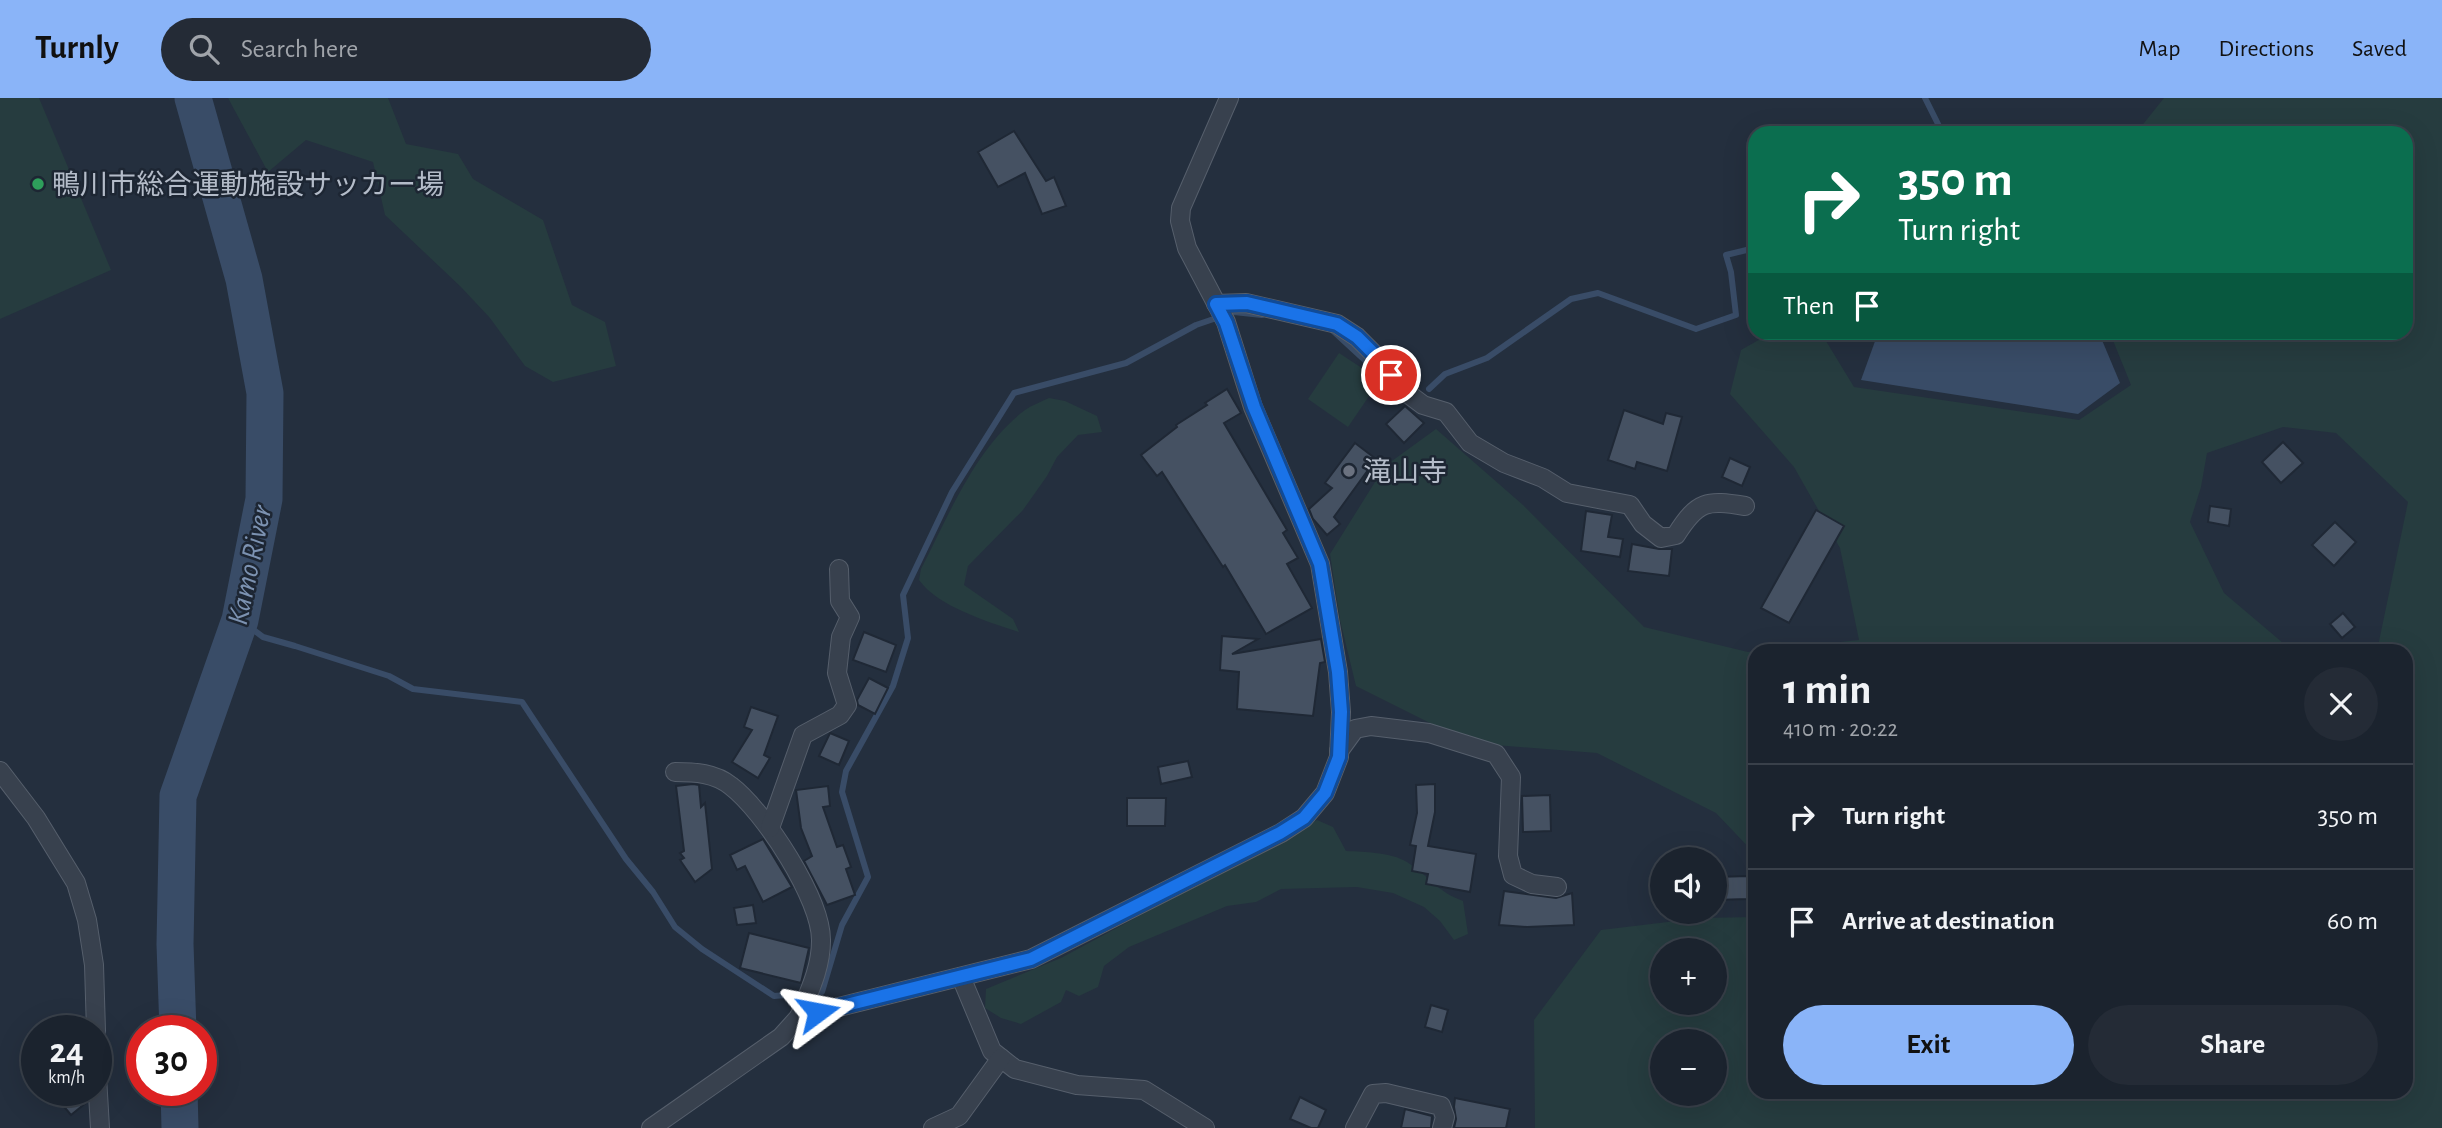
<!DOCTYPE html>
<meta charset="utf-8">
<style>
body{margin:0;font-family:"Alegreya Sans","Noto Sans JP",sans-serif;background:#242b36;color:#f1f3f6;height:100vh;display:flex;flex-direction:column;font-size:26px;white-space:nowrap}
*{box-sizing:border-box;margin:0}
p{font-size:23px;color:#a0a4aa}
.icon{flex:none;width:38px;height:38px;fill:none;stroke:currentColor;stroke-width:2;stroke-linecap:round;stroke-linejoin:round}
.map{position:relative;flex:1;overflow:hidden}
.side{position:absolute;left:1748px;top:546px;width:665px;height:455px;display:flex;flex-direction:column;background:#1b232e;border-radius:21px;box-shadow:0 7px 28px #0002,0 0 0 2px #39404a}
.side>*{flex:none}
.banner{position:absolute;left:1748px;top:28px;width:665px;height:214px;border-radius:21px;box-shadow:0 7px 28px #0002,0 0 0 2px #39404a;background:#0b6e4f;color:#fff;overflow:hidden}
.controls{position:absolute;left:1650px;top:749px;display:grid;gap:14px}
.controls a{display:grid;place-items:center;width:77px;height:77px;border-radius:50%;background:#1b232e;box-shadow:0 7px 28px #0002,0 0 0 2px #39404a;font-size:35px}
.speed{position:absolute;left:21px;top:917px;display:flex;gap:14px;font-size:35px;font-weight:700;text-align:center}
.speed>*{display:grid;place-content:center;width:91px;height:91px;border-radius:50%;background:#1b232e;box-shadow:0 7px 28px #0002,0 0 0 2px #39404a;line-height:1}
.speed small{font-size:18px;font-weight:400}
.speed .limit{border:10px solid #d22;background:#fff;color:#111}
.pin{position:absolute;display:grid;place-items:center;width:60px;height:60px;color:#fff;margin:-30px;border:4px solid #fff;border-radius:50%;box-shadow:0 2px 7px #0007}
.me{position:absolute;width:77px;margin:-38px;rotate:77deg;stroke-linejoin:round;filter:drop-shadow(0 0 5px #0008)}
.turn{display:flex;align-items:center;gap:24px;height:147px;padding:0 35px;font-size:32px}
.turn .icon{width:91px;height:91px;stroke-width:2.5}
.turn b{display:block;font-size:49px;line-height:60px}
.then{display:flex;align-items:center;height:66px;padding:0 35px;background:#0003;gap:14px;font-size:26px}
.round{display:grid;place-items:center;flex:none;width:74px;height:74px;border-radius:37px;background:#242b36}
.head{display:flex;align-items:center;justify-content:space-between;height:119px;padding:0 35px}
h1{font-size:42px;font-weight:600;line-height:52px}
.button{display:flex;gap:14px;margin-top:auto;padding:14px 35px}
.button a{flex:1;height:80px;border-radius:42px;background:#8ab4f8;color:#111;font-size:28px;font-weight:600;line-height:80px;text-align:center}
.button a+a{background:#242b36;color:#f1f3f6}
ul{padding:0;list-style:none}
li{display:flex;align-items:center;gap:21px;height:105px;padding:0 35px;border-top:2px solid #39404a}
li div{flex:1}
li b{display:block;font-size:26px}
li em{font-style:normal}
header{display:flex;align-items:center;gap:42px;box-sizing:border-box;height:98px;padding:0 35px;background:#8ab4f8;color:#111}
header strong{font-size:33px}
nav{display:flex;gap:38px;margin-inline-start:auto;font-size:24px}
.search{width:490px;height:63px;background:#242b36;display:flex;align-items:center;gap:18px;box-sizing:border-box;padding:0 24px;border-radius:38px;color:#a0a4aa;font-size:26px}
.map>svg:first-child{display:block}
</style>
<header>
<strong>Turnly</strong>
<div class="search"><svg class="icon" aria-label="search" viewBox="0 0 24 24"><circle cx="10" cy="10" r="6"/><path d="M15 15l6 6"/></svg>Search here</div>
<nav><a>Map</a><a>Directions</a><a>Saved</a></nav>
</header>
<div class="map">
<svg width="2442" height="1030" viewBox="0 0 2442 1030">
<rect width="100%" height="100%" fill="#242f3e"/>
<g fill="#263c3f" fill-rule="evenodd">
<polygon points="0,0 39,0 111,172 0,221"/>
<polygon points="228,0 388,0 406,46 458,56 473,81 543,122 572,207 605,224 616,268 553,284 525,268 490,220 461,189 385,117 373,64 306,42 268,74"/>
<path d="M 2164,0 L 2442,0 L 2442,1030 L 1535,1030 L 1534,922 L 1601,832 L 1701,820 L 1755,819 L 1755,994 L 2406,994 L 2406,553 L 2377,553 L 2408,404 L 2336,335 L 2283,329 L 2207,355 L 2201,389 L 2190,424 L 2224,495 L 2283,545 L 2308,553 L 1758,553 L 1859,542 L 1840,450 L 1794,369 L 1730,296 L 1741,252 L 1771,235 L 1786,235 L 1826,243 L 1854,289 L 2079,322 L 2131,287 L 2110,235 L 2406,234 L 2406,35 L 2136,35 ZM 1662,852 L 1715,852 L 1715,905 L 1662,905 ZM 1662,943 L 1715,943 L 1715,996 L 1662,996 Z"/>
<polygon points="1339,255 1380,282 1348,329 1308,301"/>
<path d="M 1049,300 L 1065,303 L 1097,318 L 1102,334 L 1078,337 L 1057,359 L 1047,378 L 1023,412 L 968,468 L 964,487 L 1013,521 L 1019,534 C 989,524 938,509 919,482 L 921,471 C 949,417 975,350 1025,312 C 1032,307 1041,304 1049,300 Z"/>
<polygon points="1436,331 1523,407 1644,529 1748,554 1755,553 1755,756 1716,715 1597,655 1470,645 1356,588 1340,522 1330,456 1385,368"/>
<path d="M 1317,722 L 1333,729 L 1346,753 C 1365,754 1390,754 1407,764 C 1429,778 1436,793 1463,803 L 1468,836 L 1454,842 L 1440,823 L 1424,809 L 1393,795 L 1357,789 L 1281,791 L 1256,804 L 1227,808 L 1129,849 L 1104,868 L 1098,889 L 1079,898 L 1066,892 L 1061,904 L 1021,926 L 1001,920 L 985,910 L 986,891 L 1061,860 Z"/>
</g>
<polygon fill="#394c67" points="2099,235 2120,285 2078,316 1861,282 1878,235"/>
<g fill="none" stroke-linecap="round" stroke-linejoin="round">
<g stroke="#394c67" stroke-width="6">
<polyline points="1925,0 1939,28"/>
<polyline points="1331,231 1382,278"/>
<polyline points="1429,291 1445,276 1487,260 1571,201 1598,195 1696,231 1736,217 1731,174 1726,157 1755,150"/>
<polyline points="240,522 263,539 295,548 389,578 413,591 522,604 626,761 653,794 675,829 702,851 774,898 822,894 842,827 868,779 842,694 846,673 893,588 908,540 903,497 952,394 1014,295 1126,265 1196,227 1234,214 1262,217"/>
</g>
<g stroke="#394c67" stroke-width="37">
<polyline points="178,933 175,846 178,698 240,522 264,401 265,295 244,181 193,0"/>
<polyline points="179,992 180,1030"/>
</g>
</g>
<g fill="#455162" stroke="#1f2835" stroke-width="2">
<polygon points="1014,33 1046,83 1054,79 1066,108 1042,116 1025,75 998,89 978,54"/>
<polygon points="1227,291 1241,315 1224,325 1287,432 1283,435 1298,460 1287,466 1312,510 1266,536 1225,467 1223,469 1162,374 1157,378 1141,357 1177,329 1176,327 1207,307 1205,305"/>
<polygon points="1405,308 1424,325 1404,345 1386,326"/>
<polygon points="1624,312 1663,326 1666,315 1682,319 1667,373 1637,364 1635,371 1608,362"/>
<polygon points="2283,344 2303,365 2281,385 2262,364"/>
<polygon points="1355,345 1376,361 1334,419 1340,426 1327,437 1313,421 1309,411 1332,390 1325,385"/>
<polygon points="1730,360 1750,369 1742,388 1722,379"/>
<polygon points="2210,408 2231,411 2229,428 2208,424"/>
<polygon points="1816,412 1844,428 1789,525 1761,510"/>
<polygon points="1586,413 1612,417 1608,439 1623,441 1620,459 1581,453"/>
<polygon points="2335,424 2356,444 2334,468 2312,447"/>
<polygon points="1632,446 1659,451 1672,451 1669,478 1628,473"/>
<polygon points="2343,515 2355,529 2342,540 2330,526"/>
<polygon points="864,534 896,547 886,574 853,562"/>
<polygon points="1222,538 1258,541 1232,556 1321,541 1325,564 1320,565 1313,618 1237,611 1239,574 1220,572"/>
<polygon points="869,580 888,590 875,616 858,607 857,602"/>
<polygon points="751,609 778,618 764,657 770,660 758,680 732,664 752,632 744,629"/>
<polygon points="830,635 849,643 839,667 819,658"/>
<polygon points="1188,663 1192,679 1161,686 1158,669"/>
<polygon points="693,686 699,687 701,709 705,705 712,771 695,784 680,762 684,760 680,755 684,753 676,688"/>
<polygon points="1435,686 1435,714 1428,748 1476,756 1470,794 1426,786 1428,776 1412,773 1416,748 1410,747 1417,715 1416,687"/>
<polygon points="828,688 830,708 823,709 837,749 843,747 851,769 846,771 855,797 827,807 804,763 812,758 801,730 796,692"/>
<polygon points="1550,697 1551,733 1523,734 1522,698"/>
<polygon points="1127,700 1166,700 1165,728 1127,728"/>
<polygon points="763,741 792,789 763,804 745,768 737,772 730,757"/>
<polygon points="1748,778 1748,801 1715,802 1715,779"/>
<polygon points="1504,793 1556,800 1572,795 1574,827 1527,829 1499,827"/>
<polygon points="753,807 756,825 737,827 734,810"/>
<polygon points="749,835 809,850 801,885 740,870"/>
<polygon points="1431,907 1448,912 1442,934 1425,929"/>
<polygon points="50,992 86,992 87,1004 71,1017"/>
<polygon points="1300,999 1326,1012 1318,1030 1311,1030 1290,1021"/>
<polygon points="1455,1000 1510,1011 1506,1030 1454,1030 1456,1021 1454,1009"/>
<polygon points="1405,1011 1432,1018 1431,1030 1401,1030"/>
</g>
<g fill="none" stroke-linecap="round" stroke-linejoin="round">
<g stroke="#565f6c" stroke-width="20">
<g id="minor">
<path d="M 1216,206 L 1246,205 L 1337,226 L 1357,239 L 1374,256 L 1403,292 L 1423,307 L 1446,314 L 1470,345 L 1504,365 L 1543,380 L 1567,395 L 1630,407 L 1643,426 L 1661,440 L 1676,437 C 1698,402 1707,402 1745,408"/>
<polyline points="1339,653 1355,631 1371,628 1429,635 1496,656 1511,679 1508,758 1513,777 1532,786 1557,789"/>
<polyline points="0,673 36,720 76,785 87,822 94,867 96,933"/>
<path d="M 675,674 C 695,674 715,675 731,688 C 764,713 822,802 821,843 C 821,870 809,894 799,919"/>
<polyline points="770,730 803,637 840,617 847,607 837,575 841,539 850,519 840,503 839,471"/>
<polyline points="961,879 992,953 1015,971 1077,987 1144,992 1205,1030"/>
<polyline points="96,961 100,1030"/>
<polyline points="651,1030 781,939 799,919 1031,861 1281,735 1304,720 1325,695 1339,659 1341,614 1338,574 1320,466 1253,309 1226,224 1187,150 1180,123 1181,110 1229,0"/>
<polyline points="933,1030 959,1018 1001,960"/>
<polyline points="1355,1030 1373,996 1386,995 1441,1008 1445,1019 1442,1030"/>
</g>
</g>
<use href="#minor" stroke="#38414e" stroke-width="18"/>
</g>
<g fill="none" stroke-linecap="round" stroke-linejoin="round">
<g stroke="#114b97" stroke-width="18">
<polyline id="route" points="818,914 1031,861 1280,735 1304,720 1325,695 1339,659 1341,614 1338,574 1320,466 1254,309 1226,225 1216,206 1247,205 1337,226 1357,239 1374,256 1391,277"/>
</g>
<use href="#route" stroke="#1a73e8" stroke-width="12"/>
</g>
<circle fill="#2e9e5b" stroke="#1d2633" stroke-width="2.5" cx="38" cy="86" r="7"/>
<circle fill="#6b7280" stroke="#1d2633" stroke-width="2.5" cx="1349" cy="373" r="7"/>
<g text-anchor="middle" stroke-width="5" stroke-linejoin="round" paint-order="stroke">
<g font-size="28" fill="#b4bcc9" stroke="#1d2633" text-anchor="start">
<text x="52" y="96">鴨川市総合運動施設サッカー場</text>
<text x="1363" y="383">滝山寺</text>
</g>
<g font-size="30" font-style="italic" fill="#7c92b1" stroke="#1d2633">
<text transform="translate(249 467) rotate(-78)" y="10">Kamo River</text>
</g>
</g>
</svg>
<div class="controls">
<a><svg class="icon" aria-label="sound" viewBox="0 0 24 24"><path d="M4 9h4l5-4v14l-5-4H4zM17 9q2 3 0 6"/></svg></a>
<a>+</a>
<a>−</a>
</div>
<div class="speed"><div>24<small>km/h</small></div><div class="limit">30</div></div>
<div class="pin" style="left:1391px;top:277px;background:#d93025"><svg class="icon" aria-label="arrive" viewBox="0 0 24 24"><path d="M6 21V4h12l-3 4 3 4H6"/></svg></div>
<svg class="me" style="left:818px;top:914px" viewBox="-20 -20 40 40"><path d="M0-17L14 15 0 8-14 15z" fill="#1a73e8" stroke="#fff" stroke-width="4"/></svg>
<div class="banner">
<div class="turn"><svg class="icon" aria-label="right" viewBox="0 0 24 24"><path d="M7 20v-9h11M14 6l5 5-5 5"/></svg><div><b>350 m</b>Turn right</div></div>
<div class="then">Then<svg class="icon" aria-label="arrive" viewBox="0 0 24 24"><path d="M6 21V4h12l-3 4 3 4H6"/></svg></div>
</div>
<section class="side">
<div class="head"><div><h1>1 min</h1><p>410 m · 20:22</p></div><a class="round"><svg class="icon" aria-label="close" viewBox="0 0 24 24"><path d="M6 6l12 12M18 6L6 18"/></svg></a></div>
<ul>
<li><svg class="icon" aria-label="right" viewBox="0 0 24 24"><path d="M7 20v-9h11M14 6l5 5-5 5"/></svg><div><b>Turn right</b></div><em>350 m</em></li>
<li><svg class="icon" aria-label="arrive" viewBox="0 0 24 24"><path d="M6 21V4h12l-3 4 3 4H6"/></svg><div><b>Arrive at destination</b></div><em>60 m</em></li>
</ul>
<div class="button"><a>Exit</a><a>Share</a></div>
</section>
</div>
